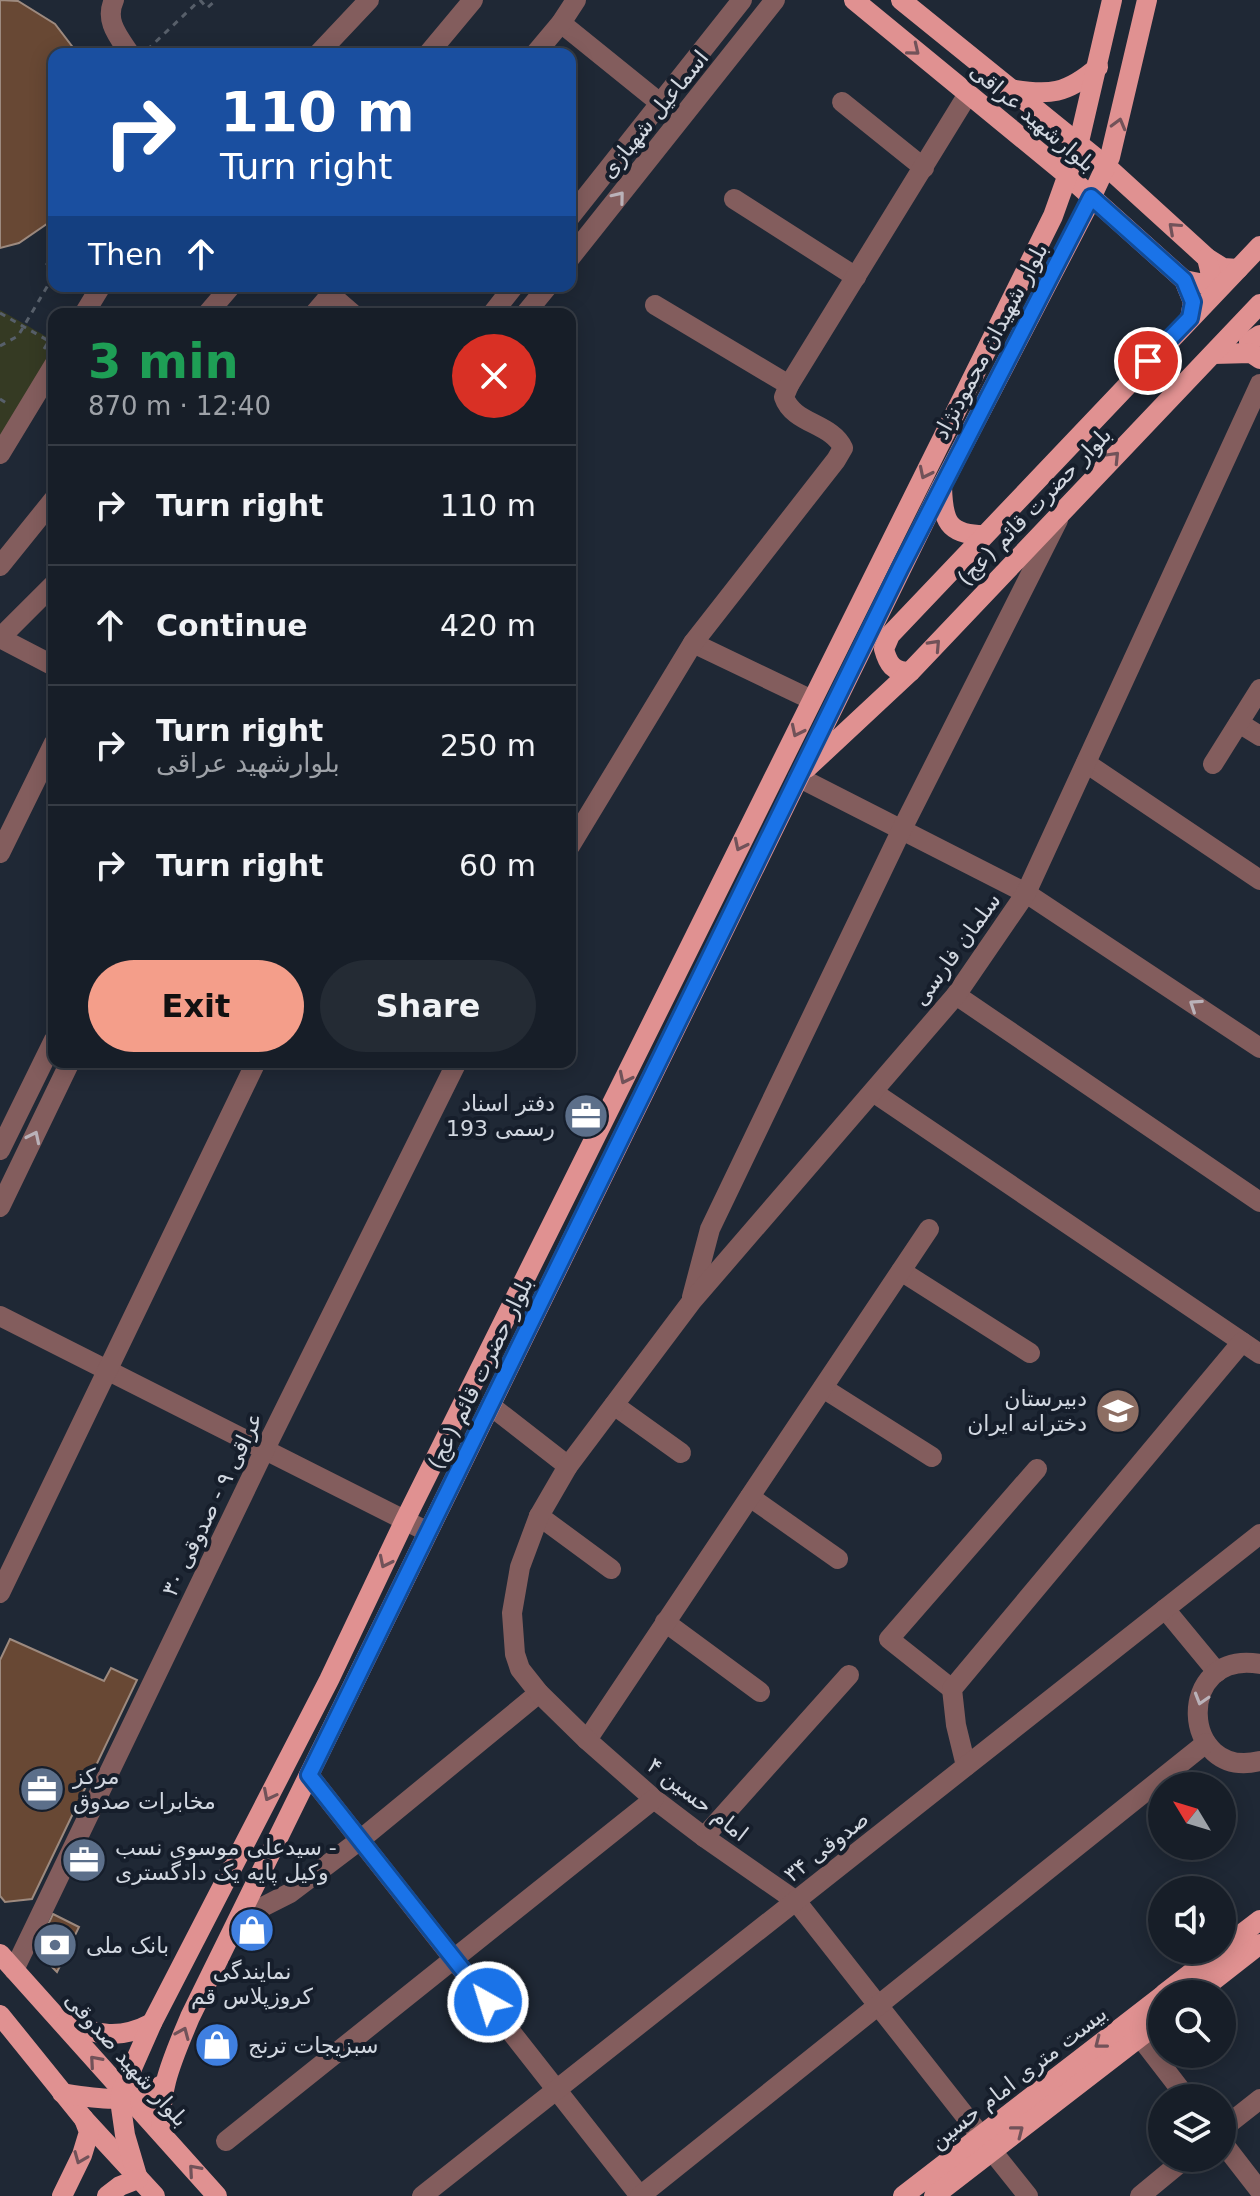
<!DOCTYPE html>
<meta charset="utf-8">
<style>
body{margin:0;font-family:"DejaVu Sans","Noto Sans Arabic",sans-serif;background:#242b34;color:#f1f3f6;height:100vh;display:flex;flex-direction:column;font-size:30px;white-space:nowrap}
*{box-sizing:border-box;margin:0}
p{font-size:26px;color:#9ea2a8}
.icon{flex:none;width:44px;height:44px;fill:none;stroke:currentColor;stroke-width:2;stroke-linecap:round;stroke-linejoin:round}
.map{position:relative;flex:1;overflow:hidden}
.drawer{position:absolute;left:48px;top:308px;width:528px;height:760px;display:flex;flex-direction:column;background:#171e28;border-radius:16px;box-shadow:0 4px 20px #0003,0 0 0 2px #363c45}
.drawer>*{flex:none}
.banner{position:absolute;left:48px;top:48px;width:528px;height:244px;border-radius:16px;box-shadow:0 4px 20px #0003,0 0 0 2px #363c45;background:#1a4fa0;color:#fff;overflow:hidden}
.needle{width:52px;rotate:308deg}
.controls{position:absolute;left:1148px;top:1772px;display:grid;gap:16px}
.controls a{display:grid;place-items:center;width:88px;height:88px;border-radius:50%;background:#171e28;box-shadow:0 4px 20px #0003,0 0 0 2px #363c45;font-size:40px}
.pin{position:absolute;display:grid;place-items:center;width:68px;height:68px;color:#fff;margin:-34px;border:4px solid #fff;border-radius:50%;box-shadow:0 2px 8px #0007}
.me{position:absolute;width:88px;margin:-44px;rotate:321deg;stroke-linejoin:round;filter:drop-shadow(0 0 6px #0008)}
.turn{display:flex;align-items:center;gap:28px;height:168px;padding:0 40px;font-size:36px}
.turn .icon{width:104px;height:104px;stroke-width:2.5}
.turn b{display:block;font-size:56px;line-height:68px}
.then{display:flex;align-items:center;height:76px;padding:0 40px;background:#0003;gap:16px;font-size:30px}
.round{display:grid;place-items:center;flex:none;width:84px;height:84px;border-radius:42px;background:#242b34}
.headline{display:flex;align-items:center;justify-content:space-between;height:136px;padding:0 40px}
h1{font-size:48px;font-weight:700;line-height:60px;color:#1e9e55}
.button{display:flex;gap:16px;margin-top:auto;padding:16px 40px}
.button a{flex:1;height:92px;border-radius:48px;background:#f49e8a;color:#111;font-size:32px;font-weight:700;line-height:92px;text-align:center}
.button a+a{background:#242b34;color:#f1f3f6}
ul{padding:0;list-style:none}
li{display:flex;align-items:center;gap:24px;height:120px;padding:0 40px;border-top:2px solid #363c45}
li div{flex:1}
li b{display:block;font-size:30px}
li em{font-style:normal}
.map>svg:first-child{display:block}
</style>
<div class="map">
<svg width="1260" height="2196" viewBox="0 0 1260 2196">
<rect width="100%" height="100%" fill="#1f2835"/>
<polygon fill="#353a23" points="0,310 54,341 54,355 0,442"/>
<g fill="#684834" stroke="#9d8a7f" stroke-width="2">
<polygon points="0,0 18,1 55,24 78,54 54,54 54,219 19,243 0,248"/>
<polygon points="10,1639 104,1681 111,1668 137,1680 32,1899 5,1902 0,1896 0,1660"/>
<polygon points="53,1914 79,1927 57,1972 46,1961 40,1942"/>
</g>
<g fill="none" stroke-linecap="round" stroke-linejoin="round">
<g stroke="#575f6a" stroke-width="3" stroke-dasharray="6 6" stroke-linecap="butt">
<polyline points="200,0 207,8 216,0"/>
<polyline points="147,50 200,0"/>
<polyline points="54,252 47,264 54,268"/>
<polyline points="0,313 54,344"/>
<polyline points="0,346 18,336 54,275"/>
<polyline points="44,349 54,333"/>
<polyline points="0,399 8,404"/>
</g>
<g stroke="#835d5d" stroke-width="20">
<path d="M 114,0 C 104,21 119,37 130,54"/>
<polyline points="561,23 660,103"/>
<polyline points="318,54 369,0"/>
<polyline points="428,54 473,0"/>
<polyline points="535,54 561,23 576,0"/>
<polyline points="842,102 924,168"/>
<polyline points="734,199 856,277"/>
<polyline points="570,217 742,0"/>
<polyline points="570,258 775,0"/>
<polyline points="331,295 353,314"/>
<polyline points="655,305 789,385"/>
<polyline points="84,314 101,286"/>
<polyline points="207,314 231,286"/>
<polyline points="314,314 338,286"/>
<polyline points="492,314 514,286"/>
<polyline points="525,314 548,286"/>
<polyline points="0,454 54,365"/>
<polyline points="0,566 54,499"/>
<polyline points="54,584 0,638 54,666"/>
<polyline points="693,643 812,700"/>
<polyline points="1239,723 1260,736"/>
<polyline points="1086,763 1260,880"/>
<polyline points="1213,764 1260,689"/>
<polyline points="798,777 1026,893 1260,1048"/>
<path d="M 570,846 L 693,643 L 836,460 L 843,448 C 832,423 793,424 784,397 L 789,385 L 968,94"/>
<polyline points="0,853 54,743"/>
<polyline points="956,995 1260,1202"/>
<polyline points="873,1092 1260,1354"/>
<polyline points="0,1150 54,1040"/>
<polyline points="0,1207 70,1062"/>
<polyline points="901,1271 1030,1353"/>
<polyline points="692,1297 710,1229 902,829 1058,520"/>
<polyline points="0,1316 428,1532"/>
<polyline points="823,1388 932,1457"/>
<polyline points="614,1405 681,1453"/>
<polyline points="491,1406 568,1466"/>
<polyline points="750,1497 838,1559"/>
<polyline points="539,1516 611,1569"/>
<polyline points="0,1593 256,1062"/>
<polyline points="1165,1609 1217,1672"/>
<polyline points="665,1622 760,1692"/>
<path d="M 1260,1664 C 1174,1649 1180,1781 1260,1761"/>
<polyline points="952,1689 889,1639 1037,1469"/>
<polyline points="587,1740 929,1229"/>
<polyline points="966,1766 956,1725 952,1689 1242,1342"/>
<polyline points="309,1775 640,2196"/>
<polyline points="704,1837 849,1675"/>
<polyline points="239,1919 290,1893 360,1840 539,1693"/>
<polyline points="14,1970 265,1449 457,1062"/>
<polyline points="1140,2037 1187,2098"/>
<polyline points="1222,2129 1260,2099"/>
<polyline points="981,2136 796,1901 704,1837 654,1799 587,1740 539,1693 520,1669 515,1654 512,1613 520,1567 539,1516 568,1466 692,1301 956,995 1026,893 1260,384"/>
<polyline points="226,2141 654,1799"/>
<polyline points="1222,2142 1260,2191"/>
<polyline points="992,2151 1028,2196"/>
<polyline points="422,2196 1260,1534"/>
<polyline points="640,2196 1206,1743"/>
<polyline points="1140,2196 1186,2158"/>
</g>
<g stroke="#e09191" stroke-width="20">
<polyline points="854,0 1067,175 1184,280 1193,302 1190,318"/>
<polyline points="901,0 1106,166 1207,258 1223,268 1238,269"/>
<path d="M 1010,89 C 1049,96 1067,94 1098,67"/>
<polyline points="1184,280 1204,284 1211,275 1207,258"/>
<polyline points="1251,353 1249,342 1260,335"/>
<polyline points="1213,354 1251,353 1260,359"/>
<path d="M 942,487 C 943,520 947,535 984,535"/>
<path d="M 910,672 C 893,672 888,664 884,649 L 890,635 L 1260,246"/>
<polyline points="807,768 910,672 1260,304"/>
<polyline points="1222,1949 1260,1920"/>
<polyline points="0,1954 217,2196"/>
<polyline points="1164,1994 1221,1950"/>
<polyline points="1196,1994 1260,1944"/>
<polyline points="0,2015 84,2119 155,2196"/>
<path d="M 65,2023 C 98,2035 120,2040 152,2023"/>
<path d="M 62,2093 C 99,2099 131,2105 164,2084"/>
<path d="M 163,2135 C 156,2092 174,2056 190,2017 L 942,486 L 1085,211 L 1110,157 L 1147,0"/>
<polyline points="138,2179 125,2135 120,2100 122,2091 152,2023 329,1680 405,1520 1053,216 1078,146 1112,0"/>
<polyline points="62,2196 82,2155 89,2132 84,2119"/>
<polyline points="107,2196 120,2186 138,2179"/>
<polyline points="903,2196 1162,1996"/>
<polyline points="934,2196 1162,2020"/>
</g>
</g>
<defs><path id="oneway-chevron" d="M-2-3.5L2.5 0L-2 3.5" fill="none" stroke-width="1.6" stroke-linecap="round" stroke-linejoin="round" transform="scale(2)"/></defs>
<g stroke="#715259">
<use href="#oneway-chevron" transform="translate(914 50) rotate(39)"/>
<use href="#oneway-chevron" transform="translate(1119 124) rotate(-75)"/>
<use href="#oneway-chevron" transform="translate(1174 228) rotate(-138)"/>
<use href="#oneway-chevron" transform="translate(1114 457) rotate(-46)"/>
<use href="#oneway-chevron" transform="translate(925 473) rotate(116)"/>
<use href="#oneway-chevron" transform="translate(935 645) rotate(-47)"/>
<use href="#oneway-chevron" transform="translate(797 731) rotate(116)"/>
<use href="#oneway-chevron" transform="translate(740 845) rotate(116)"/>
<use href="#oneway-chevron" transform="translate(625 1078) rotate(116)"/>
<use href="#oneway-chevron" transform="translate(385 1562) rotate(116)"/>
<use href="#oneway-chevron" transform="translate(269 1795) rotate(117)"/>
<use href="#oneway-chevron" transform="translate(183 2033) rotate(-67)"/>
<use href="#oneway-chevron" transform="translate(1100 2043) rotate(142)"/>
<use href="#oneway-chevron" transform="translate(95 2061) rotate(-131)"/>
<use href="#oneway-chevron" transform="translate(1018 2131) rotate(-38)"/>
<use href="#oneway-chevron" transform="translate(80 2158) rotate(112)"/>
<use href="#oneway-chevron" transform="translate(194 2170) rotate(-131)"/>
</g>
<g stroke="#bab2b9">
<use href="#oneway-chevron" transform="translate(619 197) rotate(-51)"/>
<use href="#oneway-chevron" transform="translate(1195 1005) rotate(-146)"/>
<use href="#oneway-chevron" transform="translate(34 1137) rotate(-64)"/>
<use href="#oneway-chevron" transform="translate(1201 1699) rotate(107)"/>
</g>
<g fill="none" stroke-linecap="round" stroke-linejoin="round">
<g stroke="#114b97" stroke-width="20">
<polyline id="route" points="488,2002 309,1775 900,569 1091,197 1184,280 1193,302 1190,318 1148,361"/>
</g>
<use href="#route" stroke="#1a73e8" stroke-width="14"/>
</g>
<defs>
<g id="office-disc" transform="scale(2.3)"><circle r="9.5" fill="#5c6f8a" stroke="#161e2b"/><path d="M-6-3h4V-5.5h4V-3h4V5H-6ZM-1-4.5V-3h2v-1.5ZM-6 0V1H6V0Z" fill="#fff"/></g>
<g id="school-disc" transform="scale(2.3)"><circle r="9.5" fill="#8d6e63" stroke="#161e2b"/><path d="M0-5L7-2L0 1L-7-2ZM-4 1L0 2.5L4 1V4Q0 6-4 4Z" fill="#fff"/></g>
<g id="shop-disc" transform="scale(2.3)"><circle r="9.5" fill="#3f7fe0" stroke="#161e2b"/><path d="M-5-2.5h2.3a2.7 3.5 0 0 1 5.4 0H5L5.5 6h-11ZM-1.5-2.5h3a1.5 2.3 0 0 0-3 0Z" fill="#fff"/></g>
<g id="bank-disc" transform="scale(2.3)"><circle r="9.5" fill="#5c6f8a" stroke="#161e2b"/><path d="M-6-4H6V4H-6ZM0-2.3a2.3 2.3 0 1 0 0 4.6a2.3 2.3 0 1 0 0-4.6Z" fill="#fff"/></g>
</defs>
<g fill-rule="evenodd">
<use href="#office-disc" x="586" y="1116"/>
<use href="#school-disc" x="1118" y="1411"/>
<use href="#office-disc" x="42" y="1789"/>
<use href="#office-disc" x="84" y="1860"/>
<use href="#shop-disc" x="252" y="1930"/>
<use href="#bank-disc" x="55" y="1945"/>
<use href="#shop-disc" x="217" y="2045"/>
</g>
<g text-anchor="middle" stroke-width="8" stroke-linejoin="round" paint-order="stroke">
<g font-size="22" fill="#d1d7e0" stroke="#161e2b">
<text transform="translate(654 114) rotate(-51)" y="8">اسماعیل شهبازی</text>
<text transform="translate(1033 117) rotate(40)" y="8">بلوارشهید عراقی</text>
<text transform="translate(990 341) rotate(-62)" y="8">بلوار شهیدان محمودنژاد</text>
<text transform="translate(1034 506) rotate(-46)" y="8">بلوار حضرت قائم (عج)</text>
<text transform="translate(956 949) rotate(-54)" y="8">سلمان فارسی</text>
<text transform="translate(480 1373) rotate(-64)" y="8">بلوار حضرت قائم (عج)</text>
<text transform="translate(212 1504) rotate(-64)" y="8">عراقی ۹ - صدوقی ۳۰</text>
<text transform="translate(698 1799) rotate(38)" y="8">امام حسین ۴</text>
<text transform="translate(826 1846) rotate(-38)" y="8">صدوقی ۳۴</text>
<text transform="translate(127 2059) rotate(48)" y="8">بلوار شهید صدوقی</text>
<text transform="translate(1018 2077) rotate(-38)" y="8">بیست متری امام حسین</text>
</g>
<g font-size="22" fill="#d1d7e0" stroke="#161e2b" text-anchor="start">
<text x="555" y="1111" text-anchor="end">دفتر اسناد<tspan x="555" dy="25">رسمی 193</tspan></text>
<text x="1087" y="1406" text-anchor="end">دبیرستان<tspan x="1087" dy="25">دخترانه ایران</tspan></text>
<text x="73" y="1784">مرکز<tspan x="73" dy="25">مخابرات صدوق</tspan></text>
<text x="115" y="1855">سیدعلی موسوی نسب -<tspan x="115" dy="25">وکیل پایه یک دادگستری</tspan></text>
<text x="86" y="1953">بانک ملی</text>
<text x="252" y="1979" text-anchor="middle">نمایندگی<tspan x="252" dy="25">کروزپلاس قم</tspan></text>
<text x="248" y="2053">سبزیجات ترنج</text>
</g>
</g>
</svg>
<div class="controls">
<a><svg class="needle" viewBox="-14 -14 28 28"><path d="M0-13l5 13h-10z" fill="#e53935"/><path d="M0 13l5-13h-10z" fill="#9ea2a8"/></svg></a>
<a><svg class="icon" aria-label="sound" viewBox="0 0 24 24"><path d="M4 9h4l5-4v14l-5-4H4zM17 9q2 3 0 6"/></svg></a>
<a><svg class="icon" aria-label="search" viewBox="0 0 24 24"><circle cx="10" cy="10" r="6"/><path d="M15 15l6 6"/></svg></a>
<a><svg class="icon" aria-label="layers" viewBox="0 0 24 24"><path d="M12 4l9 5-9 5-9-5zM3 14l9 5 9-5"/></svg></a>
</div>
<div class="pin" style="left:1148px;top:361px;background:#d93025"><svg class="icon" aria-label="arrive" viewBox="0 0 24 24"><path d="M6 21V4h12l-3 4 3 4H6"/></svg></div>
<svg class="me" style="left:488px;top:2002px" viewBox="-20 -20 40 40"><circle r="17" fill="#1a73e8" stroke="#fff" stroke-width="3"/><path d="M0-11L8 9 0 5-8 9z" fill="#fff"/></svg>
<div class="banner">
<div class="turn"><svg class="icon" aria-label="right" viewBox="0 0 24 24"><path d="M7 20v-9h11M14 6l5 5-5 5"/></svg><div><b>110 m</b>Turn right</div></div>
<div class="then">Then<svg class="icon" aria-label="ahead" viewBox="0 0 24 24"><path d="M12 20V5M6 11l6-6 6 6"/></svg></div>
</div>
<section class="drawer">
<div class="headline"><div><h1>3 min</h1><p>870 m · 12:40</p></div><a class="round" style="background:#d93025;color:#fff"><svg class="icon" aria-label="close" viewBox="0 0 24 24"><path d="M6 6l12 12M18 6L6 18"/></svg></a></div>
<ul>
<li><svg class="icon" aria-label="right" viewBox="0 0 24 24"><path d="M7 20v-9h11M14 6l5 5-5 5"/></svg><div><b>Turn right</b></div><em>110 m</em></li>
<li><svg class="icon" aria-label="ahead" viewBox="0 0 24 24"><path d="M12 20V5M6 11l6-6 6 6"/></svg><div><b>Continue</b></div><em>420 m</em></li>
<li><svg class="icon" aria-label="right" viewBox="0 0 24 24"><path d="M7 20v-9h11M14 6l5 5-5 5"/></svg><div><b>Turn right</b><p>بلوارشهید عراقی</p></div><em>250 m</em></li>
<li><svg class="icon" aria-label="right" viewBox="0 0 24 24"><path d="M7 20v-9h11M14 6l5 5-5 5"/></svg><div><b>Turn right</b></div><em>60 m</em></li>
</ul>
<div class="button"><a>Exit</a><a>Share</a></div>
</section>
</div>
